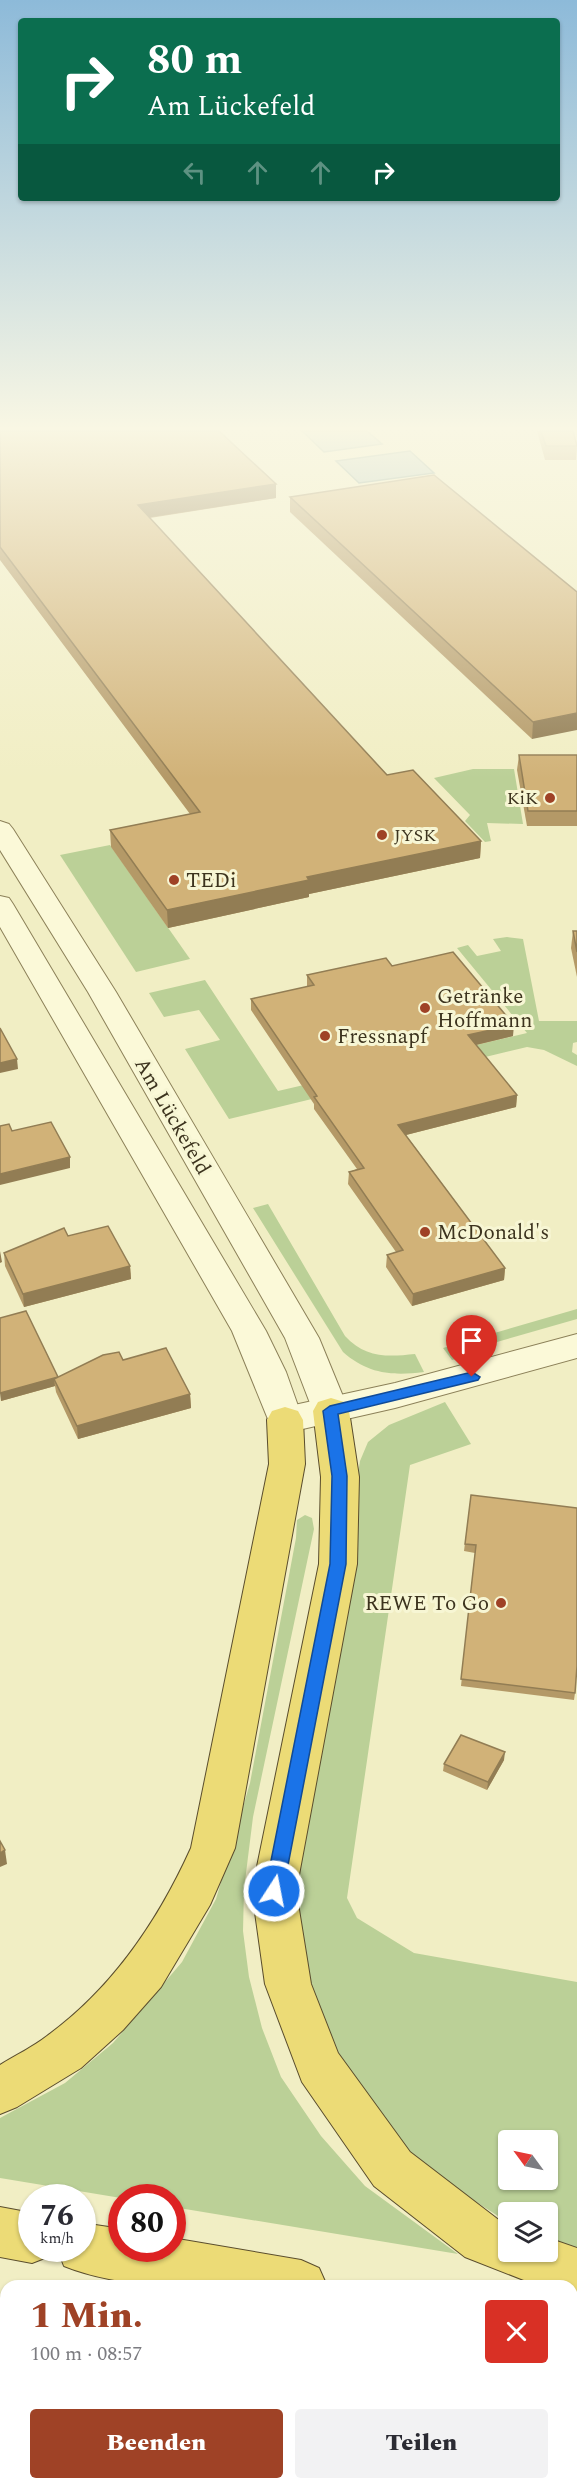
<!DOCTYPE html>
<html lang="de">
<meta charset="utf-8">
<style>
body{margin:0;font-family:Spectral,serif;background:#f2f2f3;color:#2b2b33;height:100vh;display:flex;flex-direction:column;font-size:22px;white-space:nowrap}
*{box-sizing:border-box;margin:0}
p{font-size:20px;color:#7c7c81}
.icon{flex:none;width:33px;height:33px;fill:none;stroke:currentColor;stroke-width:2;stroke-linecap:round;stroke-linejoin:round}
.map{position:relative;flex:1;overflow:hidden}
.panel{position:absolute;left:0px;top:2280px;width:578px;height:210px;display:flex;flex-direction:column;background:#fff;border-radius:18px 18px 0 0;box-shadow:0 2px 4px #0004}
.panel>*{flex:none}
.hud{position:absolute;left:18px;top:18px;width:542px;height:183px;border-radius:6px;box-shadow:0 2px 4px #0004;background:#0b6e4f;color:#fff;overflow:hidden}
.needle{width:39px;rotate:303deg}
.controls{position:absolute;left:498px;top:2130px;display:grid;gap:12px}
.controls a{display:grid;place-items:center;width:60px;height:60px;border-radius:6px;background:#fff;box-shadow:0 2px 4px #0004;font-size:30px}
.speed{position:absolute;left:18px;top:2184px;display:flex;gap:12px;font-size:30px;font-weight:700;text-align:center}
.speed>*{display:grid;place-content:center;width:78px;height:78px;border-radius:50%;background:#fff;box-shadow:0 2px 4px #0004;line-height:1}
.speed small{font-size:15px;font-weight:400}
.speed .limit{border:9px solid #d22;background:#fff;color:#111}
.pin{position:absolute;display:grid;place-items:center;width:51px;height:51px;color:#fff;margin:-62px -26px;border-radius:50% 50% 50% 0;rotate:-45deg;box-shadow:0 0 6px #0007}
.pin .icon{rotate:45deg}
.me{position:absolute;width:66px;margin:-33px;rotate:11deg;stroke-linejoin:round;filter:drop-shadow(0 0 4px #0008)}
.turn{display:flex;align-items:center;gap:21px;height:126px;padding:0 30px;font-size:27px}
.turn .icon{width:78px;height:78px;stroke-width:2.5}
.turn b{display:block;font-size:42px;line-height:51px}
.lanes{display:flex;align-items:center;height:57px;padding:0 30px;background:#0003;justify-content:center;gap:30px;direction:ltr}
.lanes .off{opacity:.35}
.round{display:grid;place-items:center;flex:none;width:63px;height:63px;border-radius:6px;background:#f2f2f3}
.headline{display:flex;align-items:center;justify-content:space-between;height:102px;padding:0 30px}
h1{font-size:36px;font-weight:800;line-height:45px;color:#9f4226}
.cta{display:flex;gap:12px;margin-top:auto;padding:12px 30px}
.cta a{flex:1;height:69px;border-radius:6px;background:#9f4226;color:#fff;font-size:24px;font-weight:800;line-height:69px;text-align:center}
.cta a+a{background:#f2f2f3;color:#2b2b33}
.map>svg:first-child{display:block}
</style>
<div class="map">
<svg width="577" height="2490" viewBox="0 0 577 2490">
<rect width="100%" height="100%" fill="#f1eec4"/>
<g fill="#bbd097" fill-rule="evenodd">
<polygon points="473,769 514,769 523,824 487,823 491,841 485,842 465,821 470,815 434,778"/>
<polygon points="110,845 190,959 136,972 60,855"/>
<polygon points="507,937 523,939 539,1021 577,1021 577,1042 573,1043 572,1052 577,1055 577,1066 544,1050 527,1047 229,1119 185,1049 220,1040 199,1010 164,1017 149,993 205,980 278,1091 527,1033 457,948 468,945 477,956 501,951 493,939"/>
<path d="M 268,1204 L 345,1336 C 365,1358 387,1357 415,1354 L 424,1372 C 392,1376 368,1374 343,1352 L 253,1208 Z"/>
<polygon points="577,1309 577,1319 497,1342 491,1351 452,1360 443,1348"/>
<path d="M 445,1402 L 471,1444 L 410,1465 L 347,1898 L 357,1918 L 414,1953 L 577,1982 L 577,2250 L 548,2240 L 548,2212 L 508,2212 L 508,2222 L 501,2218 L 450,2185 L 399,2143 L 332,2048 L 314,2004 L 296,1914 L 296,1868 L 360,1461 L 368,1442 L 389,1425 ZM 508,2140 L 548,2140 L 548,2180 L 508,2180 Z"/>
<polygon points="305,1515 312,1518 314,1529 253,1817 244,1889 243,1931 249,1977 262,2028 281,2077 321,2136 365,2186 458,2254 173,2207 172,2198 121,2198 0,2178 0,2118 65,2083 113,2043 182,1962 216,1899 250,1783 296,1538 297,1520"/>
<polygon points="0,2406 6,2407 6,2484 418,2484 426,2485 425,2490 0,2490"/>
</g>
<g fill="#a6c3c2" stroke="#6c9392" stroke-width="1.5">
<polygon points="302,431 367,431 382,444 324,452"/>
<polygon points="410,451 434,473 359,483 336,461"/>
</g>
<g fill="none" stroke-linecap="round" stroke-linejoin="round">
<g stroke="#8c8159" stroke-width="2">
<g id="minor">
<polygon points="0,821 9,824 13,829 116,992 319,1338 349,1411 344,1420 331,1424 318,1420 313,1411 285,1338 88,992 0,850"/>
<polygon points="0,896 9,898 13,904 266,1331 286,1372 303,1420 298,1429 285,1433 272,1429 232,1331 0,927"/>
</g>
</g>
<g stroke="#8c8159" stroke-width="2">
<polygon id="tertiary" points="577,1334 577,1358 395,1408 285,1433 272,1429 267,1420 272,1411 285,1407 395,1383"/>
</g>
<g stroke="#5a4d2d" stroke-width="2">
<g id="trunk">
<polygon points="331,1398 344,1402 349,1411 359,1477 357,1564 296,1891 311,1984 338,2053 410,2152 500,2221 508,2224 508,2252 548,2252 548,2238 577,2248 577,2300 572,2298 572,2286 539,2286 465,2257 374,2186 302,2082 265,1984 252,1891 319,1564 321,1477 313,1411 318,1402"/>
<path d="M 285,1407 L 298,1411 L 303,1420 L 305,1464 L 235,1848 L 210,1905 L 161,1987 L 123,2030 L 81,2068 L 17,2107 L 0,2114 L 0,2065 C 16,2055 33,2047 47,2036 C 113,1988 158,1921 191,1848 L 269,1464 L 267,1420 L 272,1411 Z"/>
<polygon points="0,2207 32,2213 32,2248 53,2248 50,2256 32,2263 0,2257"/>
<path d="M 82,2223 L 122,2229 L 122,2248 L 172,2248 L 172,2238 L 301,2260 L 319,2268 L 327,2286 C 247,2286 138,2296 64,2266 L 57,2248 L 82,2248 Z"/>
<polygon points="572,2305 577,2306 577,2358 572,2357"/>
<polygon points="0,2324 6,2325 6,2377 0,2376"/>
<polygon points="572,2424 577,2425 577,2479 572,2478"/>
</g>
</g>
<use href="#minor" fill="#fbf9d8" fill-rule="evenodd"/>
<use href="#tertiary" fill="#fbf9d8" fill-rule="evenodd"/>
<use href="#trunk" fill="#ecdb76" fill-rule="evenodd"/>
</g>
<g fill="#b49967">
<polygon points="0,431 276,484 276,498 150,518 387,775 481,841 480,858 309,894 309,897 168,928 111,847 110,830 190,814 0,560"/>
<polygon points="537,431 573,431 577,445 576,460 545,460"/>
<polygon points="290,497 577,592 532,739 290,512"/>
<polygon points="519,755 577,755 577,826 527,826 517,770"/>
<polygon points="573,931 577,931 577,977 571,948"/>
<polygon points="392,966 513,1036 476,1045 517,1095 516,1107 406,1135 505,1268 504,1280 412,1306 386,1267 387,1255 396,1252 348,1184 349,1172 357,1169 314,1109 314,1104 251,1010 251,999 307,987 307,975"/>
<polygon points="68,1236 130,1266 131,1279 24,1307 5,1266 4,1253"/>
<polygon points="0,1318 58,1377 123,1360 190,1394 191,1408 78,1439 56,1392 55,1386 1,1401"/>
<polygon points="471,1495 575,1693 574,1700 461,1686 475,1553 464,1551"/>
<polygon points="504,1760 487,1790 443,1771 444,1764"/>
</g>
<g fill="#927d54">
<polygon points="276,484 276,498 139,519 138,505"/>
<polygon points="577,713 577,730 532,739 533,722"/>
<polygon points="481,841 480,858 309,894 309,897 168,928 167,910 307,877"/>
<polygon points="514,1025 513,1036 467,1047 468,1035"/>
<polygon points="17,1059 18,1069 0,1073 0,1063"/>
<polygon points="517,1095 516,1107 398,1137 398,1125"/>
<polygon points="70,1157 70,1168 0,1185 0,1174"/>
<polygon points="0,1251 2,1262 0,1263"/>
<polygon points="130,1266 131,1279 24,1307 23,1294"/>
<polygon points="505,1268 504,1280 412,1306 413,1294"/>
<polygon points="58,1377 54,1379 55,1386 1,1401 0,1393"/>
<polygon points="190,1394 191,1408 78,1439 77,1426"/>
<polygon points="505,1752 504,1760 487,1790 488,1782"/>
<polygon points="5,1850 7,1864 0,1867 0,1853"/>
</g>
<g fill="#d1b278" stroke="#927d54" stroke-width="1.5">
<polygon points="0,431 219,431 276,484 138,505 387,775 413,770 481,841 307,877 309,880 167,910 110,830 200,812 0,547"/>
<polygon points="541,431 573,431 577,446 546,446"/>
<polygon points="434,475 577,592 577,713 533,722 290,497"/>
<polygon points="519,755 577,755 577,811 528,811"/>
<polygon points="573,931 577,931 577,952"/>
<polygon points="453,952 514,1025 468,1035 517,1095 398,1125 505,1268 413,1294 387,1255 403,1250 349,1172 364,1168 314,1097 317,1096 251,999 314,985 307,975 386,958 392,966"/>
<polygon points="0,1028 17,1059 0,1063"/>
<polygon points="51,1122 70,1157 0,1174 0,1126 9,1124 12,1131"/>
<polygon points="108,1226 130,1266 23,1294 4,1253 64,1228 68,1236"/>
<polygon points="26,1311 58,1377 0,1393 0,1318"/>
<polygon points="166,1348 190,1394 77,1426 54,1379 103,1355 119,1352 123,1360"/>
<polygon points="471,1495 577,1508 577,1666 575,1693 461,1679 476,1545 465,1544"/>
<polygon points="461,1735 505,1752 488,1782 444,1764"/>
<polygon points="0,1841 5,1850 0,1853"/>
</g>
<linearGradient id="sky" x2="0" y2="1"><stop stop-color="#8dbad9"/><stop offset="0.55" stop-color="#f9f7e4"/><stop offset="1" stop-color="#f9f7e4" stop-opacity="0"/></linearGradient>
<rect width="577" height="779" fill="url(#sky)"/>
<polygon fill="#1a73e8" stroke="#114b97" stroke-width="1.5" points="472,1372 480,1377 478,1380 338,1414 347,1476 346,1564 283,1891 280,1896 274,1899 267,1896 265,1891 330,1564 332,1476 323,1411 330,1406"/>
<g fill="#9f4226" stroke="#f7f6d4" stroke-width="2">
<circle cx="550" cy="798" r="6"/>
<circle cx="382" cy="835" r="6"/>
<circle cx="174" cy="880" r="6"/>
<circle cx="425" cy="1008" r="6"/>
<circle cx="325" cy="1036" r="6"/>
<circle cx="425" cy="1232" r="6"/>
<circle cx="501" cy="1603" r="6"/>
</g>
<g text-anchor="middle" stroke-width="6" stroke-linejoin="round" paint-order="stroke">
<g font-size="18" fill="#3c331e" stroke="#f7f6d4" text-anchor="end">
<text x="538" y="804">KiK</text>
<text x="394" y="841" text-anchor="start">JYSK</text>
</g>
<g font-size="21" fill="#3c331e" stroke="#f7f6d4" text-anchor="start">
<text x="186" y="887">TEDi</text>
<text x="437" y="1003">Getränke<tspan x="437" dy="24">Hoffmann</tspan></text>
<text x="337" y="1043">Fressnapf</text>
<text x="437" y="1239">McDonald's</text>
<text x="489" y="1610" text-anchor="end">REWE To Go</text>
</g>
<g font-size="21" fill="#3c331e" stroke="#f7f6d4">
<text transform="translate(173 1116) rotate(60)" y="7">Am Lückefeld</text>
</g>
</g>
</svg>
<div class="controls">
<a><svg class="needle" viewBox="-14 -14 28 28"><path d="M0-13l5 13h-10z" fill="#e53935"/><path d="M0 13l5-13h-10z" fill="#7c7c81"/></svg></a>
<a><svg class="icon" aria-label="layers" viewBox="0 0 24 24"><path d="M12 4l9 5-9 5-9-5zM3 14l9 5 9-5"/></svg></a>
</div>
<div class="speed"><div>76<small>km/h</small></div><div class="limit">80</div></div>
<div class="pin" style="left:472px;top:1377px;background:#d93025"><svg class="icon" aria-label="arrive" viewBox="0 0 24 24"><path d="M6 21V4h12l-3 4 3 4H6"/></svg></div>
<svg class="me" style="left:274px;top:1891px" viewBox="-20 -20 40 40"><circle r="17" fill="#1a73e8" stroke="#fff" stroke-width="3"/><path d="M0-11L8 9 0 5-8 9z" fill="#fff"/></svg>
<div class="hud">
<div class="turn"><svg class="icon" aria-label="right" viewBox="0 0 24 24"><path d="M7 20v-9h11M14 6l5 5-5 5"/></svg><div><b>80 m</b>Am Lückefeld</div></div>
<div class="lanes"><svg class="icon off" aria-label="left" viewBox="0 0 24 24"><path d="M17 20v-9H6M10 6l-5 5 5 5"/></svg><svg class="icon off" aria-label="ahead" viewBox="0 0 24 24"><path d="M12 20V5M6 11l6-6 6 6"/></svg><svg class="icon off" aria-label="ahead" viewBox="0 0 24 24"><path d="M12 20V5M6 11l6-6 6 6"/></svg><svg class="icon" aria-label="right" viewBox="0 0 24 24"><path d="M7 20v-9h11M14 6l5 5-5 5"/></svg></div>
</div>
<section class="panel">
<div class="headline"><div><h1>1 Min.</h1><p>100 m · 08:57</p></div><a class="round" style="background:#d93025;color:#fff"><svg class="icon" aria-label="close" viewBox="0 0 24 24"><path d="M6 6l12 12M18 6L6 18"/></svg></a></div>
<div class="cta"><a>Beenden</a><a>Teilen</a></div>
</section>
</div>
